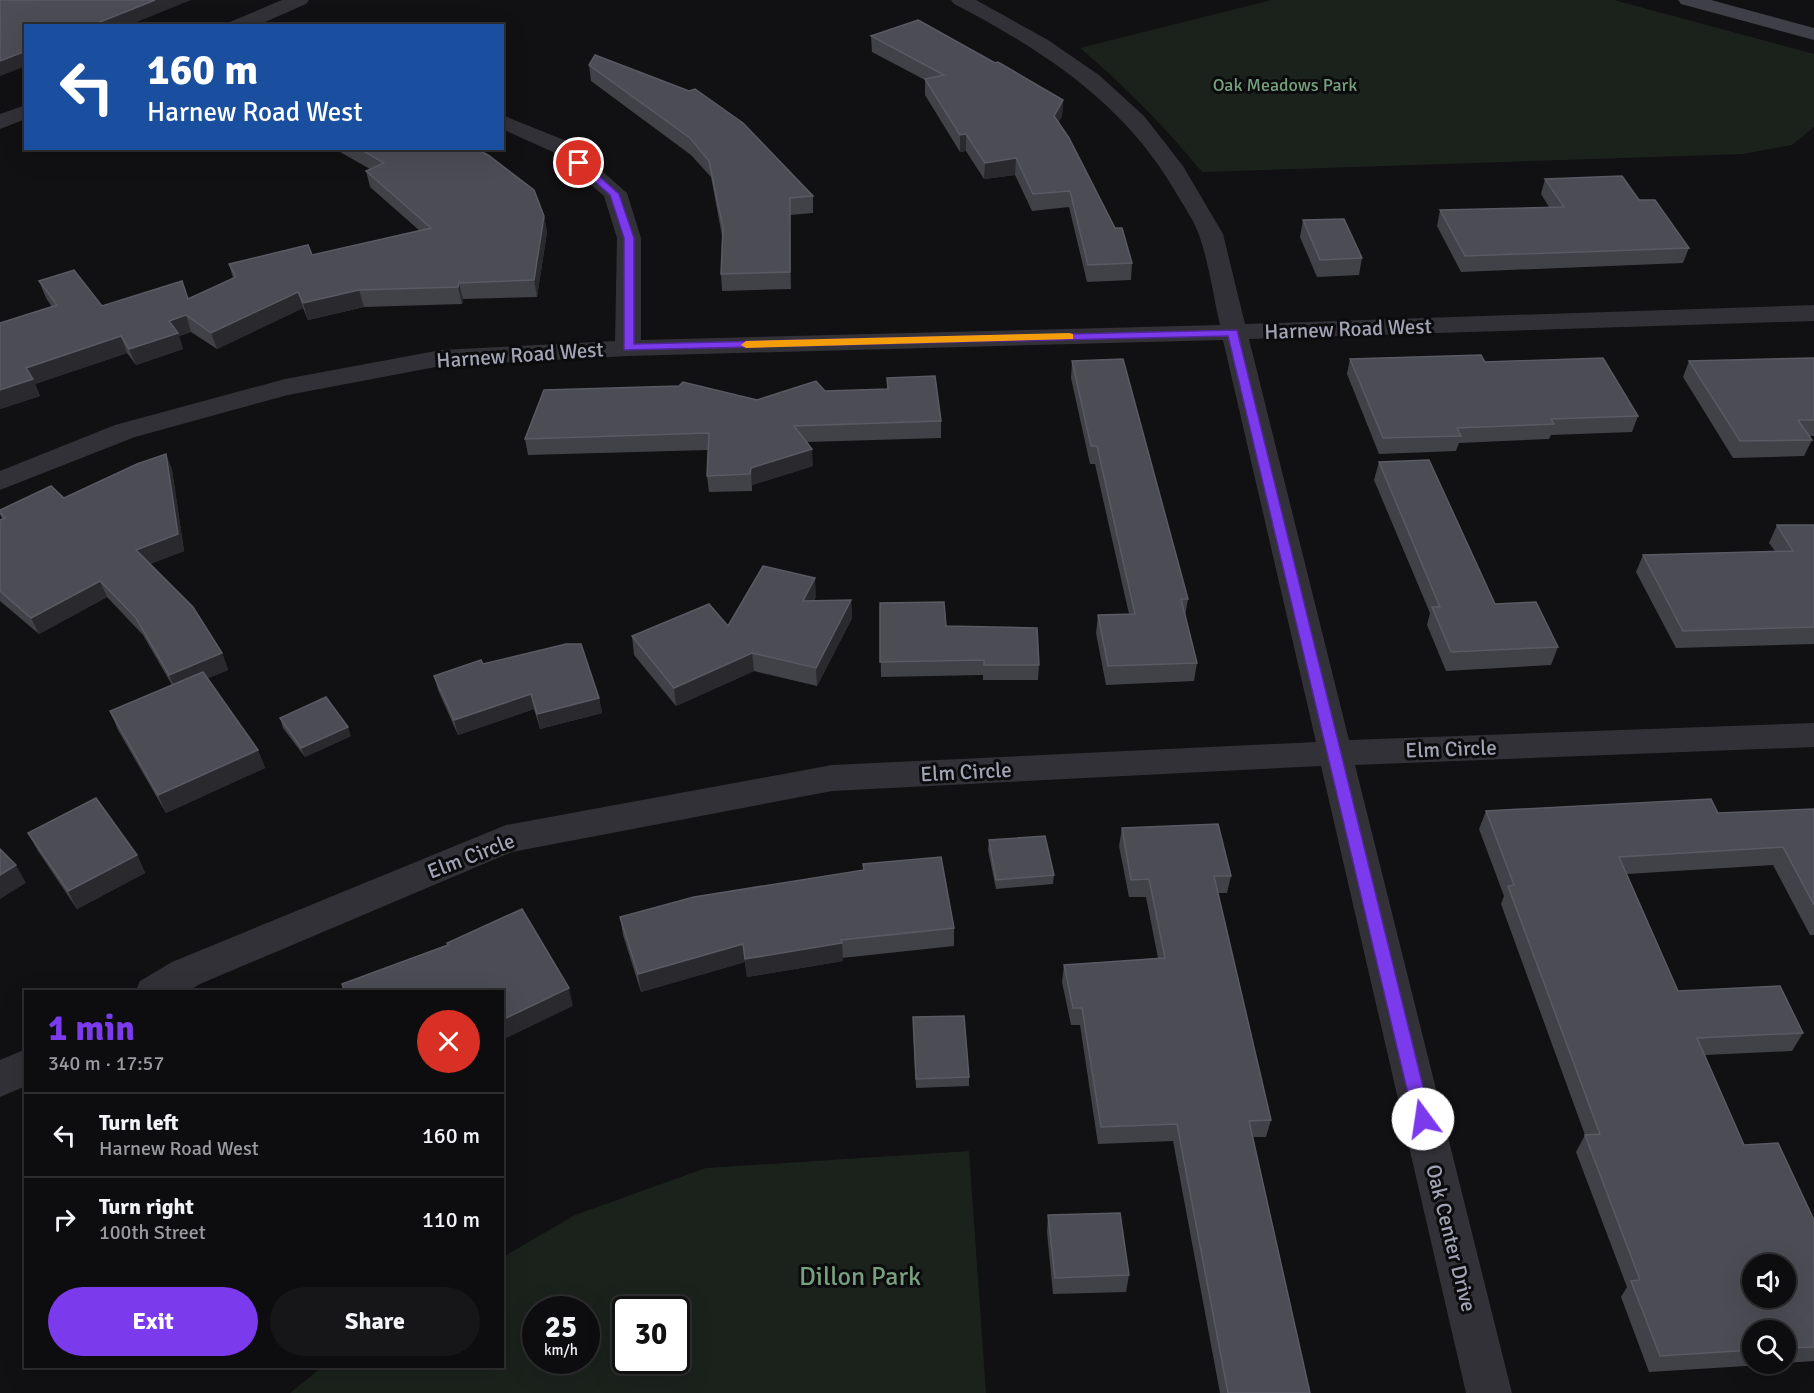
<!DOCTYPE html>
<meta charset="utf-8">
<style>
body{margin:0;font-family:Signika,sans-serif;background:#161517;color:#f1f3f6;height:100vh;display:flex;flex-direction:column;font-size:22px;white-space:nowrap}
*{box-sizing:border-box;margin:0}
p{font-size:20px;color:#9a9b9e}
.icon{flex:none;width:33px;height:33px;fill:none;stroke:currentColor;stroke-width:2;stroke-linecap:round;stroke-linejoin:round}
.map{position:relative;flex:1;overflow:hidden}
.details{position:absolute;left:24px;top:990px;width:480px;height:378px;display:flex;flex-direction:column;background:#0d0c0e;border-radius:0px;box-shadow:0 6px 24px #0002,0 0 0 2px #2d2c2e}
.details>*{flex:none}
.hud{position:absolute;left:24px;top:24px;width:480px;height:126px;border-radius:0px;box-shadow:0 6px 24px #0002,0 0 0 2px #2d2c2e;background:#1a4fa0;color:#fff;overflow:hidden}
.buttons{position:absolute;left:1742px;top:1254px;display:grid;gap:12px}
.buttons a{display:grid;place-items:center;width:54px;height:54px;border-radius:50%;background:#0d0c0e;box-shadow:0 6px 24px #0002,0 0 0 2px #2d2c2e;font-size:30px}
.speed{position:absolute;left:522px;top:1296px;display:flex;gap:12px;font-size:30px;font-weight:700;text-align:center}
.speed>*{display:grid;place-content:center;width:78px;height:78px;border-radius:50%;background:#0d0c0e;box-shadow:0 6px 24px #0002,0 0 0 2px #2d2c2e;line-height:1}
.speed small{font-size:15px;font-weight:400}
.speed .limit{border:3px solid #111;border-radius:9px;background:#fff;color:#111}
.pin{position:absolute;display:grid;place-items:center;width:51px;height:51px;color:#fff;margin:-26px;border:3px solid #fff;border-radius:50%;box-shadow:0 2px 6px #0007}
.me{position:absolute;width:66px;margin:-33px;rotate:346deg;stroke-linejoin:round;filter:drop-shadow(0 0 4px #0008)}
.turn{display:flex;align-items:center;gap:21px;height:126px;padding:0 24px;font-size:27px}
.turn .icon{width:78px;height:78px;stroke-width:2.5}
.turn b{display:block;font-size:42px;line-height:51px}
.round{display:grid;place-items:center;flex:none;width:63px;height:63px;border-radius:32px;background:#161517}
.headline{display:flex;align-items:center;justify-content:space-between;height:102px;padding:0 24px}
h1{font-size:36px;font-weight:700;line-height:45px;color:#7c3aed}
.action{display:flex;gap:12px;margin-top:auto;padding:12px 24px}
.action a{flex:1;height:69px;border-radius:36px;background:#7c3aed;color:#fff;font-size:24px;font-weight:700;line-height:69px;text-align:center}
.action a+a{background:#161517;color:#f1f3f6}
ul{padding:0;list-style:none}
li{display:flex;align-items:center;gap:18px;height:84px;padding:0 24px;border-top:2px solid #2d2c2e}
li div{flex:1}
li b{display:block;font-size:22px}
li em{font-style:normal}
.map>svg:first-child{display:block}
</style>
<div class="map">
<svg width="1814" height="1393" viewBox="0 0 1814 1393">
<rect width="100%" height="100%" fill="#111012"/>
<g fill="#1b221c" fill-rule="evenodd">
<path d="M 1272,0 L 1614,0 L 1814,54 L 1814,127 L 1792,145 L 1743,154 L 1202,172 C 1164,126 1125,86 1080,48 Z"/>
<path d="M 969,1151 L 986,1393 L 290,1393 L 322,1367 L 502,1366 L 503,1257 L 575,1215 L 706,1168 ZM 536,1310 L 586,1310 L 586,1360 L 536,1360 ZM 626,1310 L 676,1310 L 676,1360 L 626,1360 Z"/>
</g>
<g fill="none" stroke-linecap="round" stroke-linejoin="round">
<g fill="#313137" fill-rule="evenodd">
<polygon points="282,0 309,0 306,4 256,26 227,26 230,22"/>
<path d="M 951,0 L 976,0 L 1048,40 L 1099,75 L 1144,116 L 1183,166 L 1223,234 L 1245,324 L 1814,305 L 1814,321 L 1249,339 L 1349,740 L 1814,723 L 1814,747 L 1355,765 L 1512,1393 L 1466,1393 L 1321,766 L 832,791 L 512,852 L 200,984 L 187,992 L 135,992 L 140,981 L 172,962 L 506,825 L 832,765 L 1316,742 L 1223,340 L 628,356 L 441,366 L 288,395 L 135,437 L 0,490 L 0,471 L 115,425 L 285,379 L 441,350 L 615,341 L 617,238 L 604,196 L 553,152 L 502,129 L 502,115 L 569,142 L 627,193 L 641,238 L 641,340 L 1220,325 C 1213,295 1209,263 1199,235 C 1194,220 1183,205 1175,191 C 1124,103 1043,50 954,4 Z"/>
<polygon points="26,105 26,119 0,129 0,114"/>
<polygon points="26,1049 26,1086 0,1097 0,1060"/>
</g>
<polygon fill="#3f4047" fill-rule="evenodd" points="1678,0 1711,0 1814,28 1814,40 1681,4"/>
</g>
<g fill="#414148">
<polygon points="871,36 1063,100 1062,116 1058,122 1132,263 1131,280 1087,282 1069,207 1032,211 1015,175 984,179 966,151 960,152 925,95 925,80 872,52"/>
<polygon points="589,65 813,196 813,213 790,215 791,289 722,291 721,274 722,236 711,177 691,155 591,81"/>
<polygon points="333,148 475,148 544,216 547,232 537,297 463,299 462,304 364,307 308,320 303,308 217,349 191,332 179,336 183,349 136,365 127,353 35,384 40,396 0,409 52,307 46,298 39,281 102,306 188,299 233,278 229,264 312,255 420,231 370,187 366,171 370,169"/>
<polygon points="1545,179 1639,200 1689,248 1683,263 1461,272 1437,226 1440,210 1549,207 1541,194"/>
<polygon points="1303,220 1362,258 1359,275 1317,277 1300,237"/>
<polygon points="1814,358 1814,436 1809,436 1812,440 1804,456 1733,458 1683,377 1689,361"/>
<polygon points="1350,359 1485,362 1638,416 1632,432 1551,435 1549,439 1459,443 1456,451 1379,454 1347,374"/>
<polygon points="1072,361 1188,599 1185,616 1197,663 1194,681 1106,685 1096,633 1098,615 1129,614 1095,464 1090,464 1071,378"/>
<polygon points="887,378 941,421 941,438 807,442 813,466 752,485 752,491 709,492 707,476 708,450 528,455 525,439 757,400 825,391 887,389"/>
<polygon points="166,454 172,470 184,551 150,564 222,653 228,670 208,678 258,750 265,768 166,813 118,730 110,711 172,685 143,635 107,597 39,634 0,601 0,520 2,519 0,514 0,510 64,498"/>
<polygon points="1379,462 1495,604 1558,647 1551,665 1446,671 1427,625 1430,613 1374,480"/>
<polygon points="1777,525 1814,525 1814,644 1676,648 1636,572 1643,555 1775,551 1769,543"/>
<polygon points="816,596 814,601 851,600 852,618 817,686 754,671 676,706 634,655 632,636 728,626"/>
<polygon points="880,603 946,626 1039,665 1038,680 983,680 983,675 881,677"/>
<polygon points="483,664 599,698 602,713 540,729 534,709 458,735 438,690 434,676"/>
<polygon points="280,718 351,736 305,757 283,728"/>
<polygon points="1814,809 1814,935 1810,935 1773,865 1627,874 1678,991 1803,1033 1792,1051 1705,1055 1744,1145 1814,1220 1814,1361 1785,1363 1785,1330 1752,1330 1752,1364 1779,1364 1649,1372 1621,1297 1627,1287 1576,1152 1585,1135 1501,904 1504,896 1479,829 1486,811 1718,813"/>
<polygon points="1122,828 1231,876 1227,893 1218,893 1271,1120 1266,1137 1253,1137 1310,1393 1220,1393 1173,1141 1098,1144 1080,1025 1071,1025 1062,982 1064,965 1158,958 1146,897 1129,897 1119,846"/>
<polygon points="28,833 137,855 145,873 77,909 38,851"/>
<polygon points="989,840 1054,875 1053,884 996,889 988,850"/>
<polygon points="863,864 954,928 954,946 842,958 843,961 747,977 745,962 641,992 623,935 620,917 863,870"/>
<polygon points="913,1026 969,1077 969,1086 916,1088"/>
<polygon points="1048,1215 1129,1275 1126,1292 1053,1294 1047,1232"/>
</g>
<g fill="#2a292e">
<polygon points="155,0 191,0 127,26 90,26"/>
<polygon points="26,51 26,66 0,76 0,61"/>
<polygon points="1063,100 1062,116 1053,132 1054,116"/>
<polygon points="966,134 966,151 960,152 960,135"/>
<polygon points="1016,158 1015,175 984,179 985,163"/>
<polygon points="790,198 790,215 791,289 790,272"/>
<polygon points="544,216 547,232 537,297 534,280"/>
<polygon points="459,283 463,299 462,304 458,287"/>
<polygon points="359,290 364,307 308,320 303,303"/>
<polygon points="298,292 303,308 217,349 211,333"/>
<polygon points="186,315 191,332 179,336 183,349 136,365 129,349 169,321"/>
<polygon points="121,336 127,353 35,384 40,396 0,409 0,390 26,368"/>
<polygon points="812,449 813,466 752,485 752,491 751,468"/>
<polygon points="166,454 172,470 184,551 142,567 136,550"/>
<polygon points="815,578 816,596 804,619 803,601"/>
<polygon points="100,581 107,597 39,634 31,618"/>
<polygon points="851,600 852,618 817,686 816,668"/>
<polygon points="222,653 228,670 176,691 169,675"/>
<polygon points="752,653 754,671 676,706 674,688"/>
<polygon points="531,694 534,709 458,735 454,720"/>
<polygon points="599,698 602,713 540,729 537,714"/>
<polygon points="348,727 351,736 305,757 301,748"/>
<polygon points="258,750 265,768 166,813 158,795"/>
<polygon points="137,855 145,873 77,909 68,891"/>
<polygon points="16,865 26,883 0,899 0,875"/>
<polygon points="842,943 843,961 747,977 745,959"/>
<polygon points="743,944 745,962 641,992 638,974"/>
<polygon points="569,988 573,1006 502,1040 502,1020"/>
<polygon points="502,1191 505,1199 502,1201"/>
</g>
<g fill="#4c4c54" stroke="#595a63" stroke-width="1.5" fill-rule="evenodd">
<polygon points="0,0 155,0 90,26 26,26 26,51 0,61"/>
<polygon points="918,20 995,63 998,62 1063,100 1054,116 1069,138 1115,228 1122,228 1132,263 1088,265 1070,191 1033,194 1016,158 985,163 966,134 960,135 925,79 944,75 871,36"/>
<polygon points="595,55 689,91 695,89 743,123 813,196 790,198 790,272 721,274 723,228 709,161 690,138 589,65"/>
<polygon points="358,148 475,148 488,155 534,190 544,216 534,280 459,283 458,287 359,290 303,303 298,292 211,333 186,315 169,321 178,333 129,349 121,336 26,368 33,379 0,390 0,323 57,305 39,281 74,270 102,306 182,281 188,299 236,277 229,264 308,245 312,255 431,228 366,171 384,163"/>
<polygon points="1622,176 1639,200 1655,200 1689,248 1465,256 1440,210 1564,207 1545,179"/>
<polygon points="1344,219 1362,258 1320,260 1303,220"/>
<polygon points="1481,355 1485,362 1603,358 1638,416 1551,419 1554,424 1457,428 1461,436 1383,438 1350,359"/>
<polygon points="1814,358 1814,420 1798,420 1812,440 1740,441 1689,361"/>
<polygon points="1123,359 1188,599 1181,599 1197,663 1108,666 1098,615 1135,614 1097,446 1091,446 1072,361"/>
<polygon points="935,376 941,421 794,426 812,449 751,468 750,474 707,476 709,433 525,439 544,390 679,386 683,382 757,400 816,381 825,391 888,389 887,378"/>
<polygon points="166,454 178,534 136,550 193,607 222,653 169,675 136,618 100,581 31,618 0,591 0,520 5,518 0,513 0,510 51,486 64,498 137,464"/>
<polygon points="1429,460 1495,604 1536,602 1558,647 1451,652 1432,607 1440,607 1379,462"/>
<polygon points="1777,525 1814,525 1814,627 1683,631 1643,555 1793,551"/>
<polygon points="763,566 815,578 803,601 851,600 816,668 752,653 674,688 632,636 709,604 728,626"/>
<polygon points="944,602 946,626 1037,628 1039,665 984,665 984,660 880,662 880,603"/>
<polygon points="566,644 581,644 599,698 537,714 531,694 454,720 434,676 481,660 483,664"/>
<polygon points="203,672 258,750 158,795 110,711"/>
<polygon points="326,697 348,727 301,748 280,718"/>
<polygon points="96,798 137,855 68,891 28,833"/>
<path d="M 1711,799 L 1718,813 L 1814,809 L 1814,905 L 1783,847 L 1619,857 L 1678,991 L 1780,986 L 1803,1033 L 1697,1038 L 1744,1145 L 1778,1143 L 1814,1220 L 1814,1347 L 1785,1348 L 1785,1330 L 1752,1330 L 1752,1350 L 1660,1356 L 1631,1281 L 1640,1280 L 1585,1135 L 1600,1134 L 1508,886 L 1514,885 L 1486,811 ZM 1752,1264 L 1785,1264 L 1785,1298 L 1752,1298 Z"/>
<polygon points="1218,824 1231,876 1214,876 1271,1120 1249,1121 1310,1393 1228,1393 1177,1124 1101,1127 1082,1008 1073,1008 1064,965 1165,958 1149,879 1131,880 1122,828"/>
<polygon points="1045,836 1054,875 996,880 989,840"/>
<polygon points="0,849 16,865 0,875"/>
<polygon points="941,857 954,928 841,940 842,943 745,959 743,944 638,974 620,917 694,897 864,870 863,864"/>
<polygon points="522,909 569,988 502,1020 502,992 345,992 342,984 448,945 447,943"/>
<polygon points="964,1016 969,1077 916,1079 913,1017"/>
<polygon points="1120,1213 1129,1275 1055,1278 1048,1215"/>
</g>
<polygon fill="#7c3aed" stroke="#51269a" stroke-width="1.5" points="576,161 582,161 619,194 634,238 634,344 1237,330 1431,1119 1429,1124 1423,1126 1417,1124 1414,1119 1228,336 624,350 624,238 610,195 576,165"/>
<polygon fill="#f59e0b" points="1069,333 1073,334 1073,339 746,348 741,345 746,341"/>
<g text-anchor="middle" stroke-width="6" stroke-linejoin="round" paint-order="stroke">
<g font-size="18" fill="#76a07e" stroke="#0c0b0d">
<text x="1285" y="91">Oak Meadows Park</text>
</g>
<g font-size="21" fill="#a1a4b4" stroke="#0c0b0d">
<text transform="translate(1348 329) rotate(-2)" y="7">Harnew Road West</text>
<text transform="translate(520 355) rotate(-4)" y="7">Harnew Road West</text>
<text transform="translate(1451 749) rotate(-2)" y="7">Elm Circle</text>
<text transform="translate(966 772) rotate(-3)" y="7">Elm Circle</text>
<text transform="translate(471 856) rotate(-21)" y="7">Elm Circle</text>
<text transform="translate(1451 1238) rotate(76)" y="7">Oak Center Drive</text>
</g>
<g font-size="26" fill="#76a07e" stroke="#0c0b0d">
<text x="860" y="1285">Dillon Park</text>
</g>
</g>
</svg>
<div class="buttons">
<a><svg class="icon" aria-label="sound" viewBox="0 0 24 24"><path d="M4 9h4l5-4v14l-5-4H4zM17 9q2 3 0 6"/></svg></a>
<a><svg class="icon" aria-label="search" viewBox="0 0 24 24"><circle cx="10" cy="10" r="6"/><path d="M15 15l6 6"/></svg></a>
</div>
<div class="speed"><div>25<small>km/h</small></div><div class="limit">30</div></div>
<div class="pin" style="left:579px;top:163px;background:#d93025"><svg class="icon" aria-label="arrive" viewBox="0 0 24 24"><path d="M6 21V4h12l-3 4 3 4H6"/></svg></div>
<svg class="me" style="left:1423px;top:1119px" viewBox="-20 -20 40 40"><circle r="19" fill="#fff"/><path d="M0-13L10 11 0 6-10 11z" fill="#7c3aed"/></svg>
<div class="hud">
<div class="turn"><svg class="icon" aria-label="left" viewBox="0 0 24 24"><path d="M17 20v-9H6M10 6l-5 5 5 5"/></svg><div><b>160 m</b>Harnew Road West</div></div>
</div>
<section class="details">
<div class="headline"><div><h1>1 min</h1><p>340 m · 17:57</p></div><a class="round" style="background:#d93025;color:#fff"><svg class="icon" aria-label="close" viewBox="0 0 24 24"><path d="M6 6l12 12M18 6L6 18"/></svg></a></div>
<ul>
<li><svg class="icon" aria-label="left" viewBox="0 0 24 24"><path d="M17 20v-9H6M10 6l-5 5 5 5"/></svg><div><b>Turn left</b><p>Harnew Road West</p></div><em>160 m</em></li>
<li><svg class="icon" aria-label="right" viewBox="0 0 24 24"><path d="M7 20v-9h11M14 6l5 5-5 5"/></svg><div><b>Turn right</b><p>100th Street</p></div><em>110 m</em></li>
</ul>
<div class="action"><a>Exit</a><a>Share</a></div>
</section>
</div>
